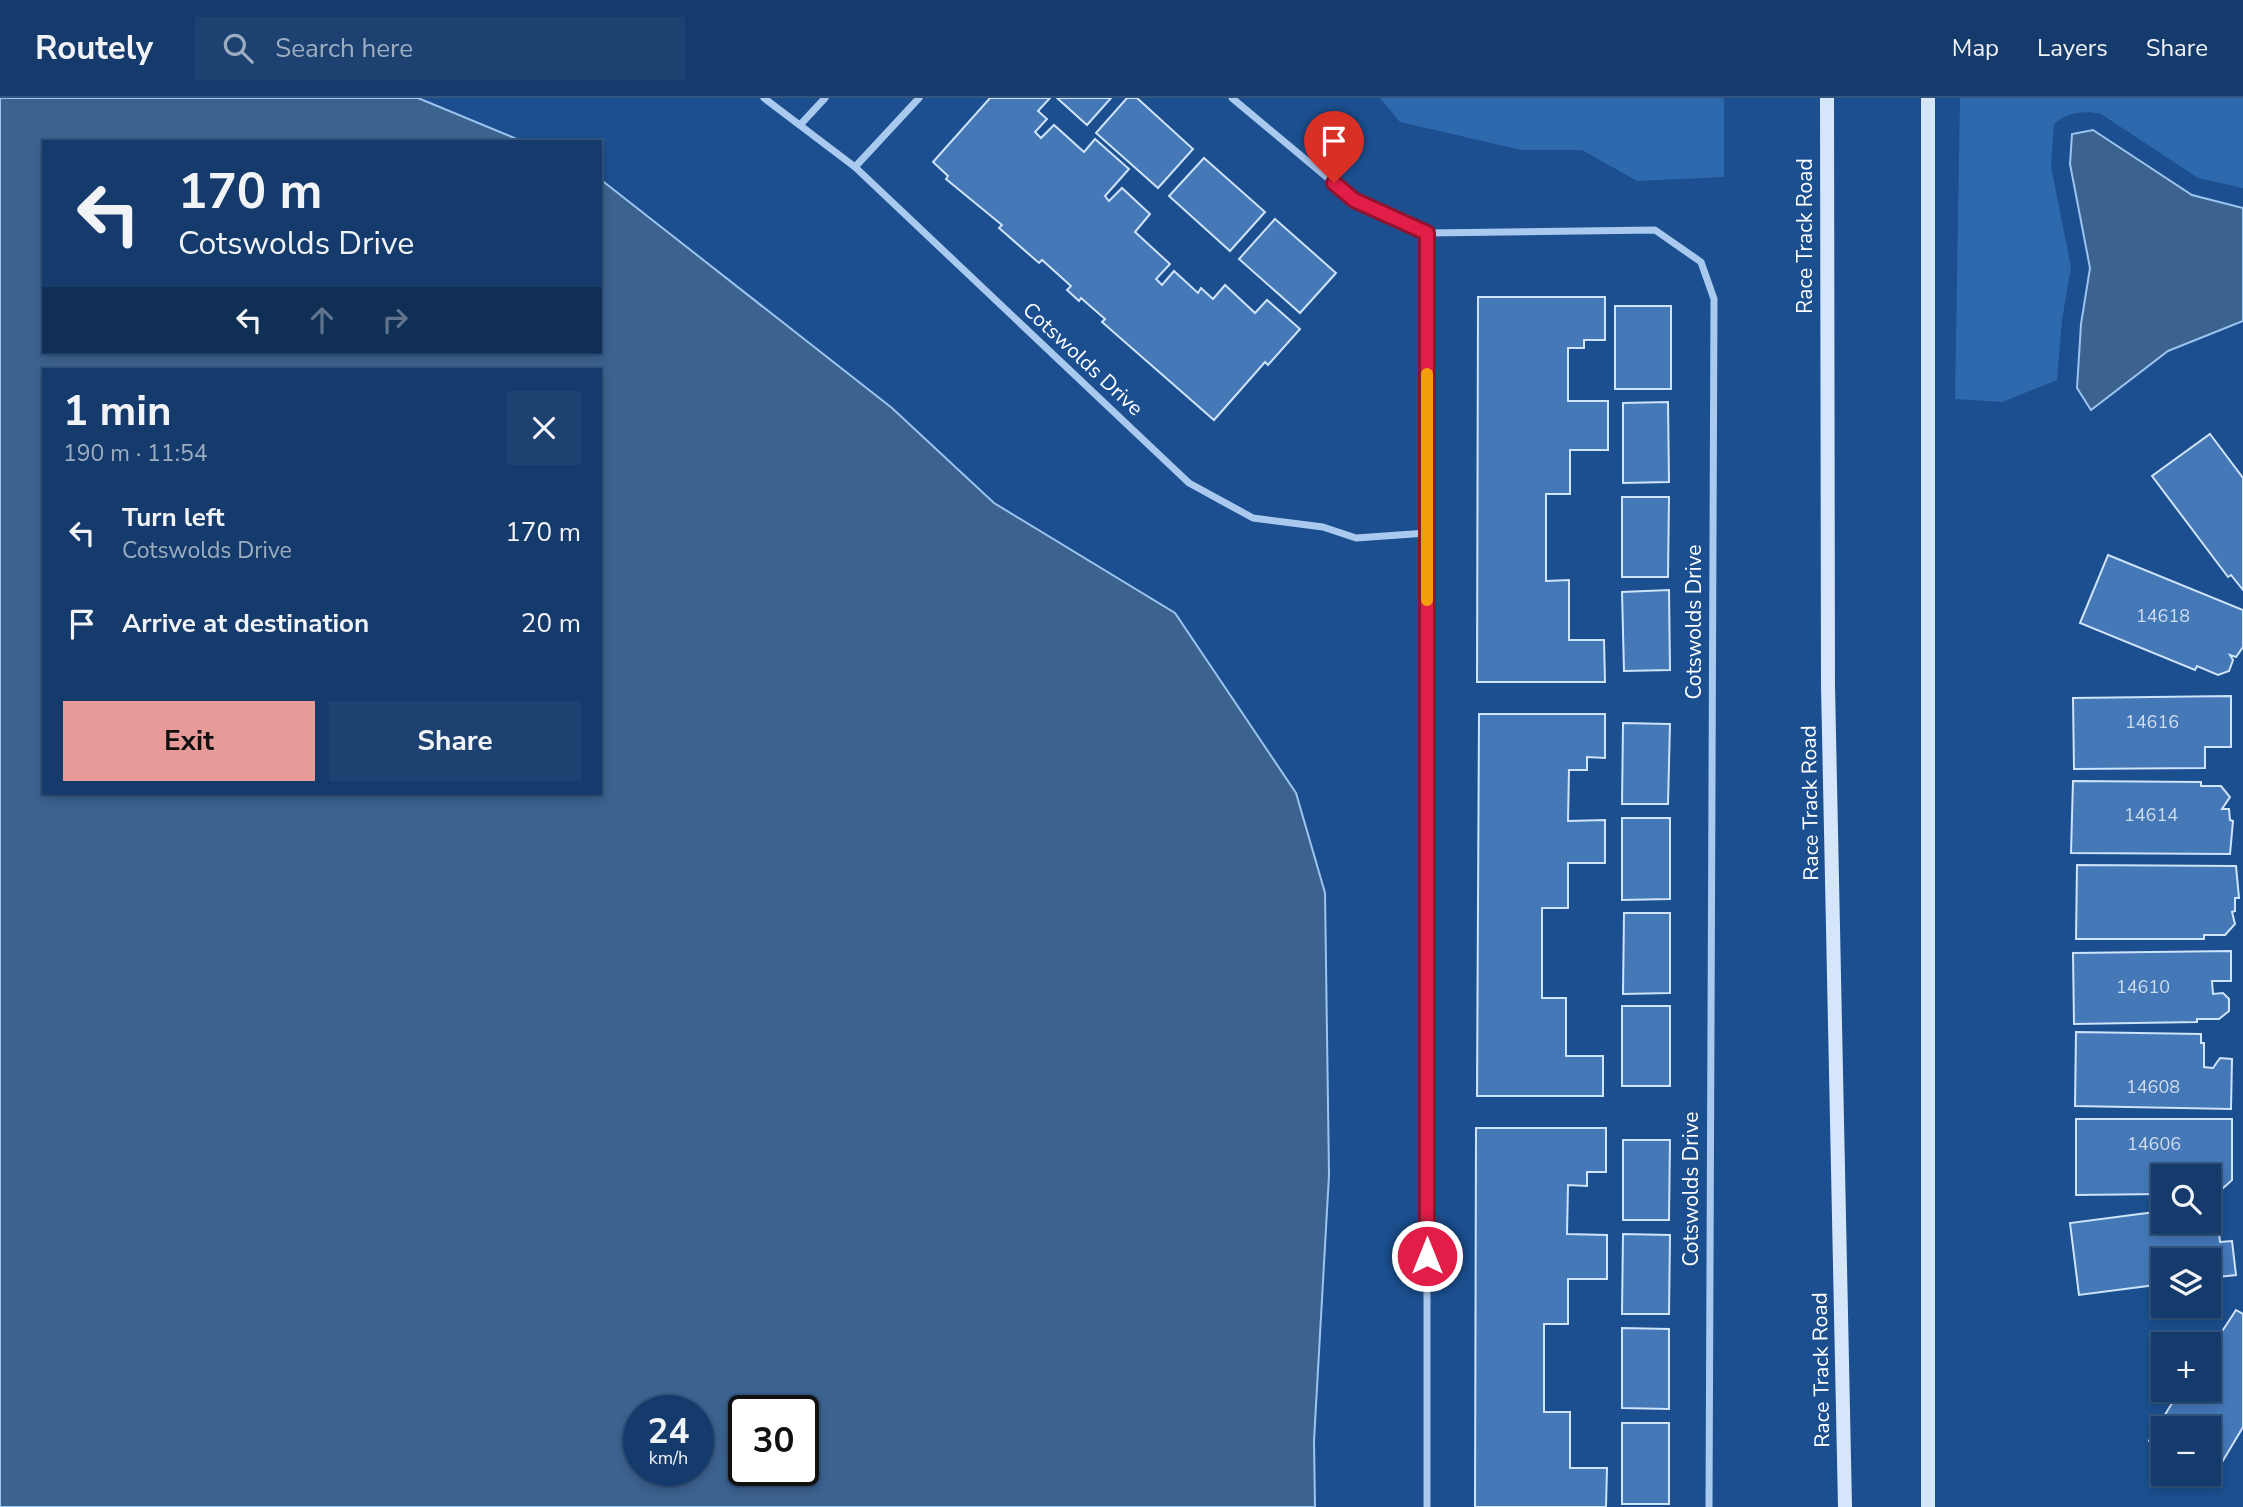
<!DOCTYPE html>
<meta charset="utf-8">
<style>
body{margin:0;font-family:"Nunito Sans",sans-serif;background:#1d4271;color:#f1f3f6;height:100vh;display:flex;flex-direction:column;font-size:26px;white-space:nowrap}
*{box-sizing:border-box;margin:0}
p{font-size:23px;color:#9dadc1}
.icon{flex:none;width:38px;height:38px;fill:none;stroke:currentColor;stroke-width:2;stroke-linecap:round;stroke-linejoin:round}
.map{position:relative;flex:1;overflow:hidden}
.side{position:absolute;left:42px;top:270px;width:560px;height:427px;display:flex;flex-direction:column;background:#143b6b;border-radius:0px;box-shadow:0 4px 10px #0003,0 0 0 2px #33557e}
.side>*{flex:none}
.hud{position:absolute;left:42px;top:42px;width:560px;height:214px;border-radius:0px;box-shadow:0 4px 10px #0003,0 0 0 2px #33557e;background:#143b6b;color:#f1f3f6;overflow:hidden}
.fabs{position:absolute;left:2151px;top:1066px;display:grid;gap:14px}
.fabs a{display:grid;place-items:center;width:70px;height:70px;border-radius:0px;background:#143b6b;box-shadow:0 4px 10px #0003,0 0 0 2px #33557e;font-size:35px}
.speed{position:absolute;left:623px;top:1297px;display:flex;gap:14px;font-size:35px;font-weight:700;text-align:center}
.speed>*{display:grid;place-content:center;width:91px;height:91px;border-radius:50%;background:#143b6b;box-shadow:0 4px 10px #0003,0 0 0 2px #33557e;line-height:1}
.speed small{font-size:18px;font-weight:400}
.speed .limit{border:4px solid #111;border-radius:10px;background:#fff;color:#111}
.pin{position:absolute;display:grid;place-items:center;width:60px;height:60px;color:#fff;margin:-72px -30px;border-radius:50% 50% 50% 0;rotate:-45deg;box-shadow:0 0 7px #0007}
.pin .icon{rotate:45deg}
.me{position:absolute;width:77px;margin:-38px;rotate:0deg;stroke-linejoin:round;filter:drop-shadow(0 0 5px #0008)}
.turn{display:flex;align-items:center;gap:24px;height:147px;padding:0 21px;font-size:32px}
.turn .icon{width:91px;height:91px;stroke-width:2.5}
.turn b{display:block;font-size:49px;line-height:60px}
.lanes{display:flex;align-items:center;height:66px;padding:0 21px;background:#0003;justify-content:center;gap:35px;direction:ltr}
.lanes .off{opacity:.35}
.round{display:grid;place-items:center;flex:none;width:74px;height:74px;border-radius:0px;background:#1d4271}
.summary{display:flex;align-items:center;justify-content:space-between;height:119px;padding:0 21px}
h1{font-size:42px;font-weight:700;line-height:52px}
.cta{display:flex;gap:14px;margin-top:auto;padding:14px 21px}
.cta a{flex:1;height:80px;border-radius:0px;background:#e69b98;color:#111;font-size:28px;font-weight:700;line-height:80px;text-align:center}
.cta a+a{background:#1d4271;color:#f1f3f6}
ul{padding:0;list-style:none}
li{display:flex;align-items:center;gap:21px;height:91px;padding:0 21px}
li div{flex:1}
li b{display:block;font-size:26px}
li em{font-style:normal}
header{display:flex;align-items:center;gap:42px;box-sizing:border-box;height:98px;padding:0 35px;background:#143b6b;border-bottom:2px solid #33557e}
header strong{font-size:33px}
nav{display:flex;gap:38px;margin-inline-start:auto;font-size:24px}
.search{width:490px;height:63px;background:#1d4271;display:flex;align-items:center;gap:18px;box-sizing:border-box;padding:0 24px;border-radius:0px;color:#9dadc1;font-size:26px}
.map>svg:first-child{display:block}
</style>
<header>
<strong>Routely</strong>
<div class="search"><svg class="icon" aria-label="search" viewBox="0 0 24 24"><circle cx="10" cy="10" r="6"/><path d="M15 15l6 6"/></svg>Search here</div>
<nav><a>Map</a><a>Layers</a><a>Share</a></nav>
</header>
<div class="map">
<svg width="2243" height="1409" viewBox="0 0 2243 1409">
<rect width="100%" height="100%" fill="#1b4f8f"/>
<g fill="#2e69ad">
<polygon points="1380,0 1724,0 1724,79 1637,83 1582,52 1521,52 1400,24"/>
<path d="M 1960,0 L 2243,0 L 2243,90 L 2198,80 L 2101,16 C 2085,12 2067,14 2054,26 L 2051,68 L 2071,169 L 2062,222 L 2057,282 L 2002,304 L 1955,301 Z"/>
</g>
<g fill="#3c6290" stroke="#9cc4f0" stroke-width="2" fill-rule="evenodd">
<path d="M 0,0 L 418,0 L 524,44 L 44,44 L 44,254 L 600,254 L 600,81 L 892,310 L 994,405 L 1175,515 L 1296,695 L 1325,795 L 1329,1077 L 1314,1343 L 1315,1409 L 0,1409 ZM 44,271 L 600,271 L 600,695 L 44,695 ZM 639,1312 L 698,1312 L 698,1372 L 639,1372 ZM 744,1312 L 803,1312 L 803,1372 L 744,1372 Z"/>
<polygon points="2093,32 2192,97 2243,110 2243,223 2168,253 2091,312 2077,290 2081,226 2090,170 2070,66 2072,36"/>
</g>
<g fill="#4478b7" stroke="#cfe3fa" stroke-width="2">
<polygon points="990,0 1050,0 1038,13 1047,21 1035,34 1041,40 1054,27 1084,54 1095,41 1129,71 1105,98 1109,103 1122,90 1150,116 1135,134 1170,166 1156,181 1162,187 1174,173 1198,195 1201,190 1213,201 1225,187 1255,215 1267,202 1300,231 1268,267 1265,264 1214,322 1102,224 1105,221 1081,200 1079,203 1067,192 1071,188 1042,162 1039,165 999,130 1002,127 946,81 948,78 933,64"/>
<polygon points="1057,0 1111,0 1087,27"/>
<polygon points="1127,0 1137,0 1193,51 1158,90 1096,35"/>
<polygon points="1204,60 1265,114 1230,153 1169,98"/>
<polygon points="1275,121 1336,175 1300,215 1239,161"/>
<polygon points="1478,199 1605,199 1605,242 1584,242 1584,250 1568,250 1568,303 1608,303 1608,352 1570,352 1570,396 1546,396 1546,483 1569,482 1569,542 1604,542 1605,584 1477,584"/>
<rect x="1615" y="208" width="56" height="83"/>
<polygon points="1668,304 1669,384 1623,385 1623,305"/>
<polygon points="2210,336 2243,380 2243,492 2231,477 2228,479 2152,378"/>
<polygon points="1622,399 1669,399 1668,479 1622,479"/>
<polygon points="2108,457 2243,512 2243,549 2236,559 2230,557 2233,562 2229,573 2218,577 2197,568 2195,572 2080,525"/>
<polygon points="1669,492 1670,572 1624,573 1622,494"/>
<polygon points="2231,598 2231,649 2205,649 2205,670 2074,671 2073,600"/>
<polygon points="1479,616 1605,616 1605,660 1587,659 1587,672 1569,672 1568,723 1605,722 1605,765 1568,765 1568,810 1542,810 1542,900 1566,900 1566,958 1603,958 1603,998 1477,998"/>
<polygon points="1623,625 1670,626 1668,706 1622,706"/>
<polygon points="2073,683 2201,684 2201,688 2221,688 2230,699 2222,711 2229,711 2230,722 2233,723 2230,756 2071,755"/>
<polygon points="1622,720 1670,720 1670,801 1622,802"/>
<polygon points="2077,767 2236,768 2239,800 2235,800 2235,813 2232,814 2235,826 2225,837 2204,837 2204,841 2076,841"/>
<polygon points="1624,815 1670,815 1670,895 1623,896"/>
<polygon points="2231,853 2231,883 2212,883 2213,896 2223,895 2229,901 2229,913 2219,921 2197,921 2197,924 2074,926 2073,855"/>
<rect x="1622" y="908" width="48" height="80"/>
<polygon points="2076,934 2201,936 2201,945 2204,945 2204,969 2213,970 2220,960 2232,961 2231,1011 2075,1008"/>
<polygon points="2076,1021 2232,1021 2232,1082 2221,1092 2208,1092 2208,1078 2163,1078 2163,1096 2076,1097"/>
<polygon points="1476,1030 1606,1030 1606,1074 1587,1074 1587,1088 1568,1087 1567,1136 1607,1137 1607,1181 1568,1181 1568,1226 1544,1226 1544,1314 1570,1314 1570,1370 1607,1370 1606,1409 1475,1409"/>
<polygon points="1623,1042 1670,1042 1669,1122 1623,1122"/>
<polygon points="2216,1107 2220,1144 2232,1143 2236,1177 2208,1180 2208,1162 2163,1162 2163,1186 2079,1197 2070,1125 2163,1113 2163,1124 2208,1124 2208,1108"/>
<polygon points="1623,1136 1670,1137 1669,1216 1622,1216"/>
<polygon points="2236,1212 2243,1216 2243,1329 2212,1381 2203,1376 2208,1376 2208,1330 2163,1330 2163,1351 2149,1343 2180,1292 2208,1292 2208,1246 2214,1236 2219,1238"/>
<polygon points="1622,1230 1669,1231 1669,1311 1622,1310"/>
<rect x="1622" y="1325" width="47" height="81"/>
</g>
<g fill="none" stroke-linecap="round" stroke-linejoin="round">
<g stroke="#a9c9ee" stroke-width="7">
<polyline points="764,0 855,69 1189,385 1253,420 1323,429 1356,440 1427,435"/>
<polyline points="1232,0 1354,102 1427,135 1655,132 1701,164 1714,201 1709,1409"/>
<polyline points="800,27 825,0"/>
<polyline points="855,69 919,0"/>
<polyline points="1427,1409 1427,135"/>
</g>
<g stroke="#d6e6fa" stroke-width="14">
<polyline points="1827,0 1828,588 1845,1409"/>
<polyline points="1928,0 1928,1409"/>
</g>
</g>
<g fill="none" stroke-linecap="round" stroke-linejoin="round">
<g stroke="#92132f" stroke-width="18">
<polyline id="route" points="1334,85 1354,102 1427,135 1427,1158"/>
</g>
<use href="#route" stroke="#e11d48" stroke-width="12"/>
<polyline stroke="#f59e0b" stroke-width="12" points="1427,502 1427,276"/>
</g>
<g text-anchor="middle" stroke-width="5" stroke-linejoin="round" paint-order="stroke">
<g font-size="18" fill="#d0dded">
<text x="2163" y="524">14618</text>
<text x="2152" y="630">14616</text>
<text x="2151" y="723">14614</text>
<text x="2143" y="895">14610</text>
<text x="2153" y="995">14608</text>
<text x="2154" y="1052">14606</text>
</g>
<g font-size="21" fill="#fff" stroke="#1b4f8f">
<text transform="translate(1805 138) rotate(-90)" y="7">Race Track Road</text>
<text transform="translate(1083 261) rotate(43)" y="7">Cotswolds Drive</text>
<text transform="translate(1694 524) rotate(-90)" y="7">Cotswolds Drive</text>
<text transform="translate(1810 705) rotate(-91)" y="7">Race Track Road</text>
<text transform="translate(1691 1091) rotate(-90)" y="7">Cotswolds Drive</text>
<text transform="translate(1821 1272) rotate(-91)" y="7">Race Track Road</text>
</g>
</g>
</svg>
<div class="fabs">
<a><svg class="icon" aria-label="search" viewBox="0 0 24 24"><circle cx="10" cy="10" r="6"/><path d="M15 15l6 6"/></svg></a>
<a><svg class="icon" aria-label="layers" viewBox="0 0 24 24"><path d="M12 4l9 5-9 5-9-5zM3 14l9 5 9-5"/></svg></a>
<a>+</a>
<a>−</a>
</div>
<div class="speed"><div>24<small>km/h</small></div><div class="limit">30</div></div>
<div class="pin" style="left:1334px;top:85px;background:#d93025"><svg class="icon" aria-label="arrive" viewBox="0 0 24 24"><path d="M6 21V4h12l-3 4 3 4H6"/></svg></div>
<svg class="me" style="left:1427px;top:1158px" viewBox="-20 -20 40 40"><circle r="17" fill="#e11d48" stroke="#fff" stroke-width="3"/><path d="M0-11L8 9 0 5-8 9z" fill="#fff"/></svg>
<div class="hud">
<div class="turn"><svg class="icon" aria-label="left" viewBox="0 0 24 24"><path d="M17 20v-9H6M10 6l-5 5 5 5"/></svg><div><b>170 m</b>Cotswolds Drive</div></div>
<div class="lanes"><svg class="icon" aria-label="left" viewBox="0 0 24 24"><path d="M17 20v-9H6M10 6l-5 5 5 5"/></svg><svg class="icon off" aria-label="ahead" viewBox="0 0 24 24"><path d="M12 20V5M6 11l6-6 6 6"/></svg><svg class="icon off" aria-label="right" viewBox="0 0 24 24"><path d="M7 20v-9h11M14 6l5 5-5 5"/></svg></div>
</div>
<section class="side">
<div class="summary"><div><h1>1 min</h1><p>190 m · 11:54</p></div><a class="round"><svg class="icon" aria-label="close" viewBox="0 0 24 24"><path d="M6 6l12 12M18 6L6 18"/></svg></a></div>
<ul>
<li><svg class="icon" aria-label="left" viewBox="0 0 24 24"><path d="M17 20v-9H6M10 6l-5 5 5 5"/></svg><div><b>Turn left</b><p>Cotswolds Drive</p></div><em>170 m</em></li>
<li><svg class="icon" aria-label="arrive" viewBox="0 0 24 24"><path d="M6 21V4h12l-3 4 3 4H6"/></svg><div><b>Arrive at destination</b></div><em>20 m</em></li>
</ul>
<div class="cta"><a>Exit</a><a>Share</a></div>
</section>
</div>
